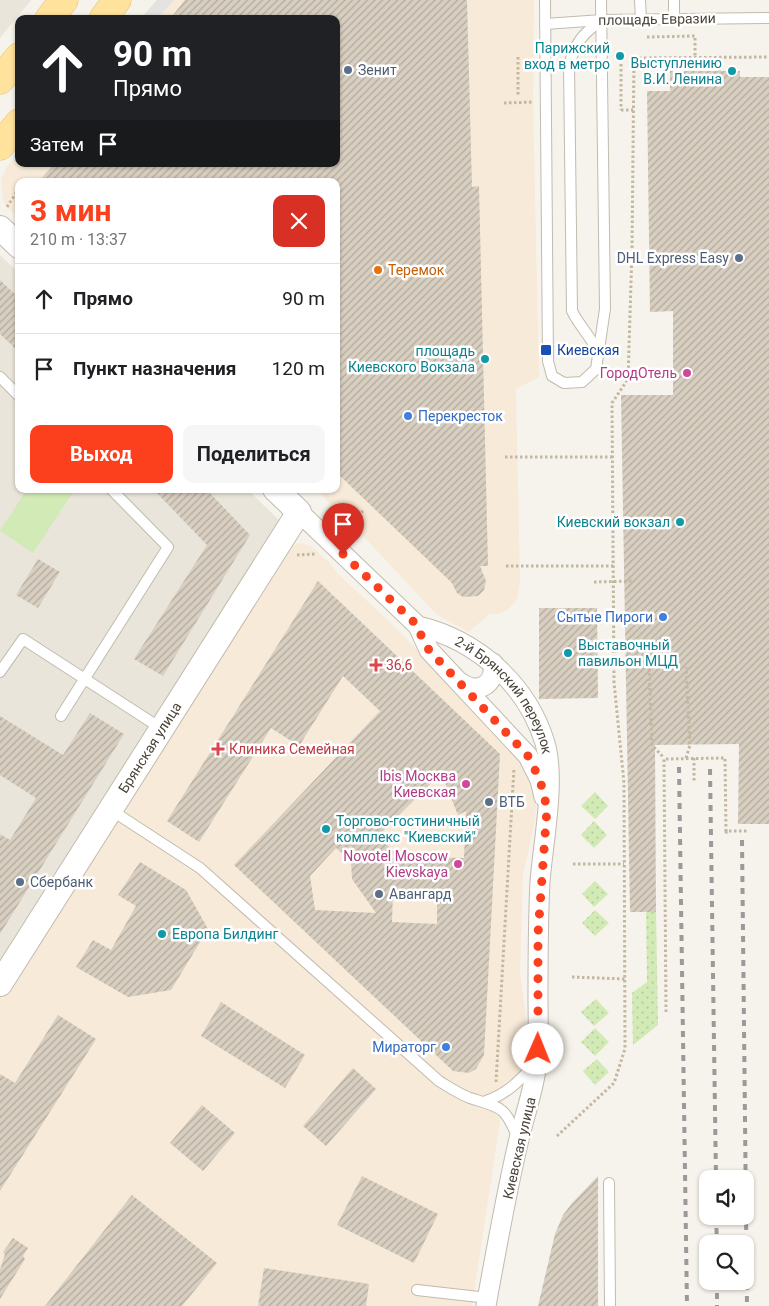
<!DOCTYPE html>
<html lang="ru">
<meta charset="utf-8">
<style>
body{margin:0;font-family:Roboto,sans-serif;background:#f6f6f6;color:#202124;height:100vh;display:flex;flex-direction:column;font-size:19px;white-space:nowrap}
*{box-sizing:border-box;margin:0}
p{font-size:16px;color:#757577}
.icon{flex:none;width:28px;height:28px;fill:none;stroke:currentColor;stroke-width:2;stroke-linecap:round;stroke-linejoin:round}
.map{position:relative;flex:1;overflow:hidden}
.panel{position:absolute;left:15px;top:178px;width:325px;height:315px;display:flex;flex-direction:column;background:#fff;border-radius:10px;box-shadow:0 1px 4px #0004}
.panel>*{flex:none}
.banner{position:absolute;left:15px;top:15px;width:325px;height:152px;border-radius:10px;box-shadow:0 1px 4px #0004;background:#202124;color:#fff;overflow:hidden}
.buttons{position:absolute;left:699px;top:1170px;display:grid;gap:10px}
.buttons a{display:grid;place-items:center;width:55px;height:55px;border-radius:10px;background:#fff;box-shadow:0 1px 4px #0004;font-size:25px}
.pin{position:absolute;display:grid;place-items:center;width:42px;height:42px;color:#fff;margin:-51px -21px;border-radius:50% 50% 50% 0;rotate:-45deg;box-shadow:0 0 5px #0007}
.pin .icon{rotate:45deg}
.me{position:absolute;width:55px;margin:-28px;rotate:1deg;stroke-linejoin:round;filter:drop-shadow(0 0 4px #0008)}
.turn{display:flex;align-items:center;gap:18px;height:105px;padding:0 15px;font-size:22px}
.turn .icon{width:65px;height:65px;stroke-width:2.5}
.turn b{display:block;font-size:35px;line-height:42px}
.then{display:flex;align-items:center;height:48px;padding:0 15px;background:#0003;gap:10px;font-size:19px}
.round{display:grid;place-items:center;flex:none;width:52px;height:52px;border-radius:10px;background:#f6f6f6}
.headline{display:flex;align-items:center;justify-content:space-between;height:85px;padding:0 15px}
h1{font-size:30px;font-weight:700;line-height:38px;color:#fc3f1d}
.action{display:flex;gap:10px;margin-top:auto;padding:10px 15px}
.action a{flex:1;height:58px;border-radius:10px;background:#fc3f1d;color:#fff;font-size:20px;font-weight:700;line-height:58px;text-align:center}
.action a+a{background:#f6f6f6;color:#202124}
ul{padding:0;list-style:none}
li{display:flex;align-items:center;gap:15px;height:70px;padding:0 15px;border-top:1px solid #e0e0e0}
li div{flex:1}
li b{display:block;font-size:19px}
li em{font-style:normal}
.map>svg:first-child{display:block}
</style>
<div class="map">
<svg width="769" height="1306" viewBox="0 0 769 1306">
<defs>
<pattern id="grass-dots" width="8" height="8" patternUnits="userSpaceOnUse" patternTransform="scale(1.25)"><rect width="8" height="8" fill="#d2eab5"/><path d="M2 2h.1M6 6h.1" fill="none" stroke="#b6ca9c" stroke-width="1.8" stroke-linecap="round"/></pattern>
<pattern id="building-hatch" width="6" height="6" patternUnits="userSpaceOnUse" patternTransform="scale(1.25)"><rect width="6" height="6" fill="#d8cfc1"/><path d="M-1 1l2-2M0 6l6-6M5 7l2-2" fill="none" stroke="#b1aa9e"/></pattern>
</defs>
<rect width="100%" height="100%" fill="#f6f3ec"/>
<g fill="#eae5da">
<polygon points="0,0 31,0 0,38"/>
<polygon points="0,255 19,273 19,489 247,489 281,522 0,974"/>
</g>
<g fill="#f7ead8">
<polygon points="174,0 534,0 533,102 539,377 516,389 520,582 517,599 509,609 499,614 490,614 468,632 436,614 351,523 315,489 336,489 336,181 19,181 19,218 7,207 3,200 1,180 7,166 19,154 19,164 336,164 336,19 157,19"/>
<polygon points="301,543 312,547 329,562 339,575 394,626 456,689 524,761 537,790 535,822 523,874 520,973 530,1047 525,1063 514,1078 506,1082 472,1306 0,1306 0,997 291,545"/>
</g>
<g fill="url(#grass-dots)">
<polygon points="595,792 608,806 595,819 581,806"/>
<polygon points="594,821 607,835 594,848 581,835"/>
<polygon points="595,881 608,894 594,907 582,894"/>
<polygon points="595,910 609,923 595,936 582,923"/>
<polygon points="646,912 656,912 658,1025 633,1045 632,993 647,982"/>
<polygon points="596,999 609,1013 594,1026 581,1012"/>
<polygon points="595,1028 609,1042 595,1056 581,1042"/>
<polygon points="597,1059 609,1072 595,1085 583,1071"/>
</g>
<polygon fill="#d2eab5" points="27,489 75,489 33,553 0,531"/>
<polygon fill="#e5e3e0" points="157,0 174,0 157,19 140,19"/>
<g fill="url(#building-hatch)" fill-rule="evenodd">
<polygon points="185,0 467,0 472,187 479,186 488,566 480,566 486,581 484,590 478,596 463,597 457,593 452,583 336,472 336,181 39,181 54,164 336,164 336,19 170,19"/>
<polygon points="670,71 740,71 740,77 769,77 769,824 738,824 739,744 655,745 656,912 630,912 621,395 673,395 673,311 650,312 647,91 670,91"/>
<polygon points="0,280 19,298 19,352 0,334"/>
<polygon points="153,489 206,489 250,535 163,676 134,659 207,545"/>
<polygon points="38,559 60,572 38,608 16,595"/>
<path d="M 318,581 L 500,754 L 484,1055 L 476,1069 L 469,1073 L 453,1071 L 234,865 L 380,711 L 343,676 L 299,746 L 271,728 L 199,842 L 167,821 ZM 441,773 L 458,815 L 466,811 L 464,858 L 411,857 L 408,851 L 402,859 L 378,836 ZM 336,848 L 351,861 L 352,879 L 376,913 L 315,910 L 310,876 ZM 393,890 L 437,892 L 437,924 L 392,922 Z"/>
<polygon points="539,608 597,608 598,698 539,699"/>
<polygon points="90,713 124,734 0,934 0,834 10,840 36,798 0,775 0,716 63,755"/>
<polygon points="140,862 186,890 208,929 171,990 128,997 76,967 93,940 111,950 136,906 118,895"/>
<polygon points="221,1002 305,1055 285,1088 201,1036"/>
<polygon points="58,1015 96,1039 0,1191 0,1074 15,1083"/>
<polygon points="353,1068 376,1089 326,1146 303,1126"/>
<polygon points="202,1105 235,1133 203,1171 170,1143"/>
<polygon points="362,1176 438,1214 414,1263 337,1225"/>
<polygon points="598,1176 598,1306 538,1306 555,1234 563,1215 573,1202"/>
<polygon points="132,1195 217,1263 182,1306 45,1306"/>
<polygon points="13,1238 28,1248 23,1256 25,1259 0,1299 0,1270 5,1254 3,1252"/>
<polygon points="264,1268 369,1284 366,1306 258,1306"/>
</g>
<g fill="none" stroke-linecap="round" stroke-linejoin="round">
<g stroke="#c2bbae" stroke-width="12">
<g id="service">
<polyline points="545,0 548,361 552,376 564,383 582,382 596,369 605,309 601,0"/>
<polyline points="640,0 641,19"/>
<polyline points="674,0 674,18"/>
<polyline points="545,24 602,20 769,18"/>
<path d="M 599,354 C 592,338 580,327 572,311 L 569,65 C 576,42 582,34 602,20"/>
<polyline points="0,377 19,396"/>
<polyline points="0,672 23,639 162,729"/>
<polyline points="61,716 168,547 111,489"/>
<path d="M 111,810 L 200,868 L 439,1081 C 449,1087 459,1094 470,1098 C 501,1108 504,1105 518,1138"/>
<path d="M 486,1101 C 507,1094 519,1081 534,1065"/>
<polyline points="609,1183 610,1306"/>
<polyline points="417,1290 488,1298"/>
</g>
</g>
<g stroke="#c2bbae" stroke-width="21">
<g id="minor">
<path id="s1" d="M 299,512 L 418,626 C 477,640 527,684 545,743 C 556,780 543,842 540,882 C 538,919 538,957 538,995 C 538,1017 539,1040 537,1063 C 534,1089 525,1114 519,1139 C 506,1194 496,1251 486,1306"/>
<polyline points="418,626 429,650 528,756 540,780 544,797"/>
<path d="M 461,683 C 479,695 496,684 493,663"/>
</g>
</g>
<g stroke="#c2bbae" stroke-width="26">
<g id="tertiary">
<polyline points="0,228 19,246"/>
<path id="s2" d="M 0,984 L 299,512 L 275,489"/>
</g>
</g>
<g stroke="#e6c16a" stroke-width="29">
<g id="primary">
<polyline points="49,19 64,0"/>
<polyline points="103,19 117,0"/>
<polyline points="0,80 19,57"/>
<polyline points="0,146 19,123"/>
</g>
</g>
<g stroke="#c4b79f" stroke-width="3" stroke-dasharray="2.5 2.5" stroke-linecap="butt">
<polyline points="647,37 695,36 695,57"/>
<polyline points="518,57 518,95"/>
<polyline points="621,64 621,110"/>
<polyline points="719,71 719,57"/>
<polyline points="504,103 533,102"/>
<polyline points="621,110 633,110"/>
<polyline points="7,207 18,190"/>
<polyline points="505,457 613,457"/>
<polyline points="351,523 363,511"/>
<polyline points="297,555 315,554"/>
<polyline points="506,566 614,566"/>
<polyline points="594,582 634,581"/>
<polyline points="615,651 623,651"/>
<polyline points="649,668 652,745 664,758"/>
<polyline points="686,758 690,745 686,667"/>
<polyline points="694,758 694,781"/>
<polyline points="726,831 727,836"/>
<polyline points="573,864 624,864"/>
<polyline points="572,977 625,979"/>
<polyline points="666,1012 664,759 725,758 726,831 748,831"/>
<polyline points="496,1082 514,768"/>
<polyline points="557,1136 614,1083 625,1049 624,783 614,682 612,403 628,379 632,250 634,58 769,57"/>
</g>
<use href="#service" stroke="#fff" stroke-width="10"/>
<use href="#minor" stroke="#fff" stroke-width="19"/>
<use href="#tertiary" stroke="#fff" stroke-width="24"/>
<use href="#primary" stroke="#ffe39c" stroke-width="28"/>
<g stroke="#9a9a9a" stroke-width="4" stroke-dasharray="6 6" stroke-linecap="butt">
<polyline points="679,767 687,1306"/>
<polyline points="710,769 716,1179"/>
<polyline points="742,840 747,1306"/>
<polyline points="716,1216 717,1244"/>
<polyline points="717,1281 717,1306"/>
</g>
</g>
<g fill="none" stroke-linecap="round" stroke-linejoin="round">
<polyline stroke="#fc3f1d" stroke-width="9" stroke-dasharray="0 16.2" points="343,554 418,626 422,638 429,650 528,756 540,780 547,808 538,934 538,1049"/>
</g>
<g fill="#0f9aa8" stroke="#fff" stroke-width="2">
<circle cx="620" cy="56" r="5"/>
<circle cx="732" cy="71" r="5"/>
<circle cx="485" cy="359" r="5"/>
<circle cx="680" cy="522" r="5"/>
<circle cx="568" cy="653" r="5"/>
<circle cx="326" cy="829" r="5"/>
<circle cx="162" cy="934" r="5"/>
</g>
<g fill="#5c6f8a" stroke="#fff" stroke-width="2">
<circle cx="348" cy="70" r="5"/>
<circle cx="739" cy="258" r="5"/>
<circle cx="489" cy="802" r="5"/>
<circle cx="20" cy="882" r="5"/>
<circle cx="379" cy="894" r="5"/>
</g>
<circle fill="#e8710a" stroke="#fff" stroke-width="2" cx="378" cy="270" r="5"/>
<rect fill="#1a4fb4" stroke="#fff" stroke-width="2" x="540" y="344" width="12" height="12" rx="2.5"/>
<g fill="#d1479c" stroke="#fff" stroke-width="2">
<circle cx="687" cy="373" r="5"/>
<circle cx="466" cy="784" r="5"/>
<circle cx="458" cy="864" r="5"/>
</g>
<g fill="#3f7fe0" stroke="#fff" stroke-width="2">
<circle cx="408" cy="416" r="5"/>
<circle cx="663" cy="617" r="5"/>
<circle cx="446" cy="1047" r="5"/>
</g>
<g fill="#e0444e" stroke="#fff" stroke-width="2">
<path d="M373.5 657.5h5v5h5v5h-5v5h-5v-5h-5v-5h5z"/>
<path d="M215.5 741.5h5v5h5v5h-5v5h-5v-5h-5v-5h5z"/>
</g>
<g text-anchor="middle" stroke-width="5" stroke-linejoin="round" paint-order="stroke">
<g font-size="14" fill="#4b4439" stroke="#fff">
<text transform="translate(657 19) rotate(-1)" y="5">площадь Евразии</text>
<text dy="5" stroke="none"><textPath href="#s1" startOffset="281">2-й Брянский переулок</textPath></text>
<text dy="5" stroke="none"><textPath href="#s2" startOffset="280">Брянская улица</textPath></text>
<text transform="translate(519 1148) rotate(-77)" y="5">Киевская улица</text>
</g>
<g font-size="14" fill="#0d838f" stroke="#fff" text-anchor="end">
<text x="610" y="53">Парижский<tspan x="610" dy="16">вход в метро</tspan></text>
<text x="722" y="68">Выступлению<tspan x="722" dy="16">В.И. Ленина</tspan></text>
<text x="475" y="356">площадь<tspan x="475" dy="16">Киевского Вокзала</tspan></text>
<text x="670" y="527">Киевский вокзал</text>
<text x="578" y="650" text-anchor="start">Выставочный<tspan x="578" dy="16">павильон МЦД</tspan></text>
<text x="336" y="826" text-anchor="start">Торгово-гостиничный<tspan x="336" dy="16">комплекс "Киевский"</tspan></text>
<text x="172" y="939" text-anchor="start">Европа Билдинг</text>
</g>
<g font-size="14" fill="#4e5e75" stroke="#fff" text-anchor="start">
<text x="358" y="75">Зенит</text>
<text x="729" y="263" text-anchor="end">DHL Express Easy</text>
<text x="499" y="807">ВТБ</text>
<text x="30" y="887">Сбербанк</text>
<text x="389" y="899">Авангард</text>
</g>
<g font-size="14" fill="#c56008" stroke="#fff" text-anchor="start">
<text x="388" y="275">Теремок</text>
</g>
<g font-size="14" fill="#164399" stroke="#fff" text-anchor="start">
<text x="557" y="355">Киевская</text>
</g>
<g font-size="14" fill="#b23c85" stroke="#fff" text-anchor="end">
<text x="677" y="378">ГородОтель</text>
<text x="456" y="781">Ibis Москва<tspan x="456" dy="16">Киевская</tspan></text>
<text x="448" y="861">Novotel Moscow<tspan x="448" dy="16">Kievskaya</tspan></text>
</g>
<g font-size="14" fill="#366cbe" stroke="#fff" text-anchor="end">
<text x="418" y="421" text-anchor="start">Перекресток</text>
<text x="653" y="622">Сытые Пироги</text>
<text x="436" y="1052">Мираторг</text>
</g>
<g font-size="14" fill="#be3a42" stroke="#fff" text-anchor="start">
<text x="386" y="670">36,6</text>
<text x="229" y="754">Клиника Семейная</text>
</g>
</g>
</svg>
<div class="buttons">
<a><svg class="icon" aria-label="sound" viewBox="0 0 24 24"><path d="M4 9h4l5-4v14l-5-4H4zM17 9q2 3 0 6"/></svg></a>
<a><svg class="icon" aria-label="search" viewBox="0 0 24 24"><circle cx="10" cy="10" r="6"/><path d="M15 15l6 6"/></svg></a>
</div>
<div class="pin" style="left:343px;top:554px;background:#d93025"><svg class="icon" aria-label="arrive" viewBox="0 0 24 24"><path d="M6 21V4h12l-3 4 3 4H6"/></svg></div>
<svg class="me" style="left:538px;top:1049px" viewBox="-20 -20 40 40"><circle r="19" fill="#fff"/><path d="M0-13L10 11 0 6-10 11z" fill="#fc3f1d"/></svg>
<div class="banner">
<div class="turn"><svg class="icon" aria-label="ahead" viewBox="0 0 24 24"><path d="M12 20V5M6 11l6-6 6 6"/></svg><div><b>90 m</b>Прямо</div></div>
<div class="then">Затем<svg class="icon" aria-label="arrive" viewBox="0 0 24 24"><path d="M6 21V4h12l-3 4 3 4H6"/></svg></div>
</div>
<section class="panel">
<div class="headline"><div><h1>3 мин</h1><p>210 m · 13:37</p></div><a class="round" style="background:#d93025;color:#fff"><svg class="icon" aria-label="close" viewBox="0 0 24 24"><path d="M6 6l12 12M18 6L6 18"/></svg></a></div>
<ul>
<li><svg class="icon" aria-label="ahead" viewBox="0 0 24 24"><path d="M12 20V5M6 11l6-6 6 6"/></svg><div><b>Прямо</b></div><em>90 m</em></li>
<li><svg class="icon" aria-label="arrive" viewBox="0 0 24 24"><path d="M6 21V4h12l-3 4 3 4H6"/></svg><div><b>Пункт назначения</b></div><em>120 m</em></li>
</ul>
<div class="action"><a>Выход</a><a>Поделиться</a></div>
</section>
</div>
